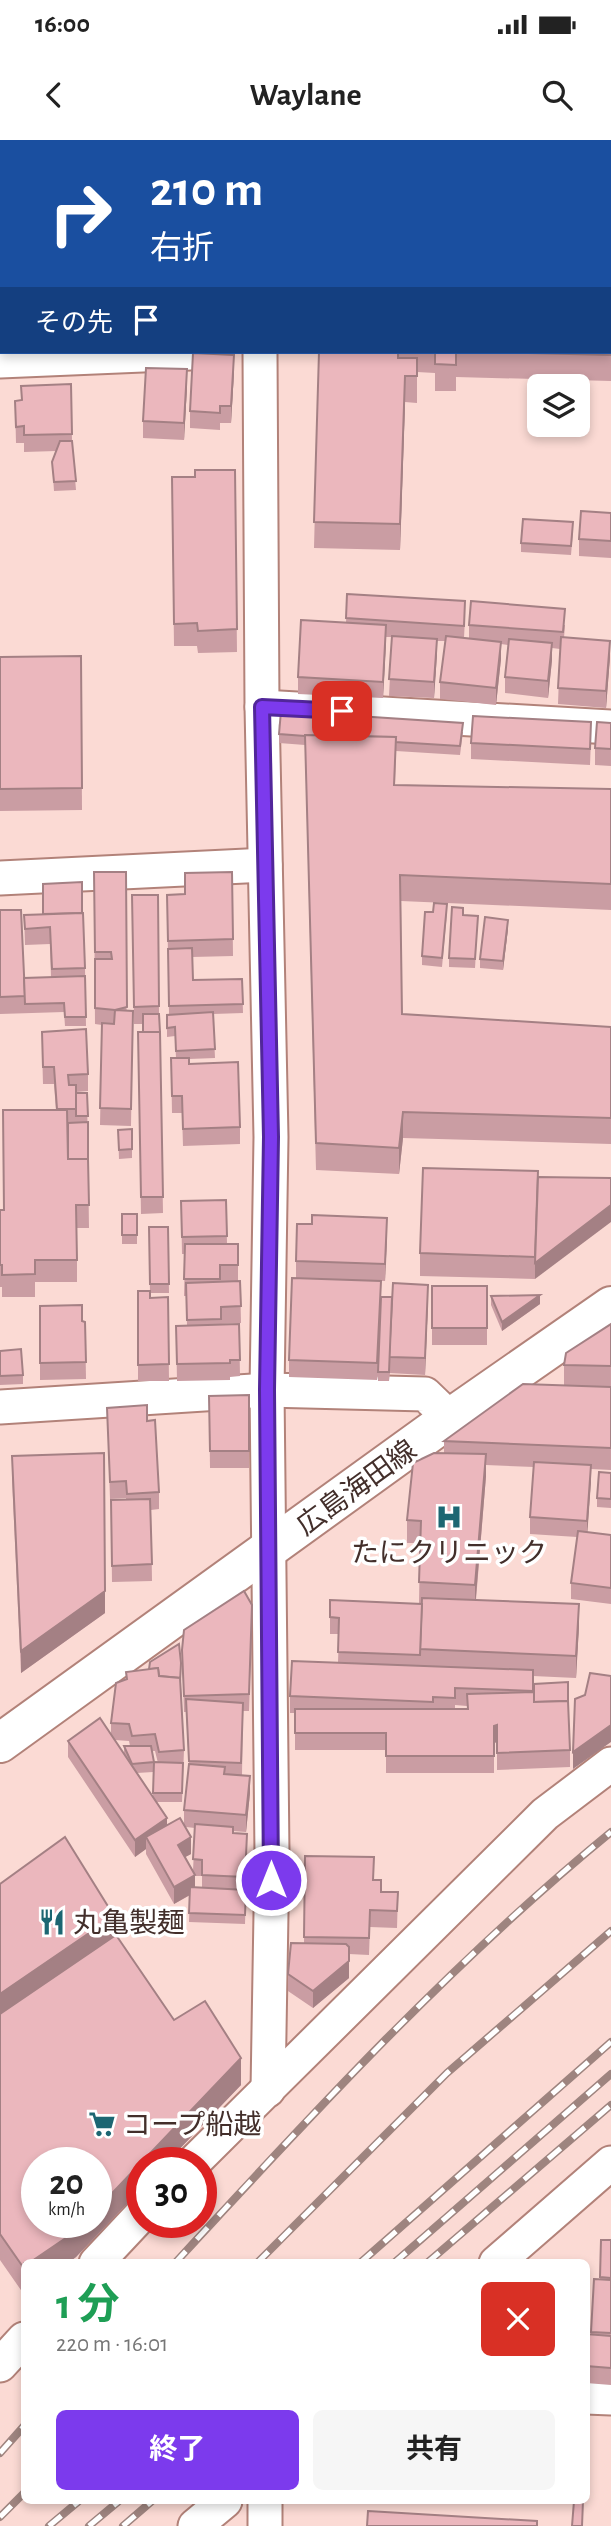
<!DOCTYPE html>
<html lang="ja">
<meta charset="utf-8">
<style>
body{margin:0;font-family:"Alegreya Sans","Noto Sans JP",sans-serif;background:#f6f6f6;color:#222;height:100vh;display:flex;flex-direction:column;font-size:26px;white-space:nowrap}
*{box-sizing:border-box;margin:0}
p{font-size:23px;color:#767676}
.icon{flex:none;width:38px;height:38px;fill:none;stroke:currentColor;stroke-width:2;stroke-linecap:round;stroke-linejoin:round}
.map{position:relative;flex:1;overflow:hidden}
.sheet{position:absolute;left:21px;top:2119px;width:569px;height:245px;display:flex;flex-direction:column;background:#fff;border-radius:10px;box-shadow:0 4px 10px #0003}
.sheet>*{flex:none}
.hud{position:absolute;left:0px;top:0px;width:612px;height:214px;box-shadow:0 4px 10px #0003;background:#1a4fa0;color:#fff;overflow:hidden}
.tools{position:absolute;left:527px;top:234px;display:grid;gap:14px}
.tools a{display:grid;place-items:center;width:63px;height:63px;border-radius:10px;background:#fff;box-shadow:0 4px 10px #0003;font-size:35px}
.speed{position:absolute;left:21px;top:2007px;display:flex;gap:14px;font-size:35px;font-weight:700;text-align:center}
.speed>*{display:grid;place-content:center;width:91px;height:91px;border-radius:50%;background:#fff;box-shadow:0 4px 10px #0003;line-height:1}
.speed small{font-size:18px;font-weight:400}
.speed .limit{border:10px solid #d22;background:#fff;color:#111}
.pin{position:absolute;display:grid;place-items:center;width:60px;height:60px;color:#fff;margin:-30px;border-radius:14px;box-shadow:0 4px 10px #0006}
.me{position:absolute;width:77px;margin:-38px;rotate:0deg;stroke-linejoin:round;filter:drop-shadow(0 0 5px #0008)}
.turn{display:flex;align-items:center;gap:24px;height:147px;padding:0 35px;font-size:32px}
.turn .icon{width:91px;height:91px;stroke-width:2.5}
.turn b{display:block;font-size:49px;line-height:60px}
.then{display:flex;align-items:center;height:66px;padding:0 35px;background:#0003;gap:14px;font-size:26px}
.round{display:grid;place-items:center;flex:none;width:74px;height:74px;border-radius:10px;background:#f6f6f6}
.headline{display:flex;align-items:center;justify-content:space-between;height:119px;padding:0 35px}
h1{font-size:42px;font-weight:700;line-height:52px;color:#1e9e55}
.primary-button{display:flex;gap:14px;margin-top:auto;padding:14px 35px}
.primary-button a{flex:1;height:80px;border-radius:10px;background:#7c3aed;color:#fff;font-size:28px;font-weight:700;line-height:80px;text-align:center}
.primary-button a+a{background:#f6f6f6;color:#222}
.status{display:flex;justify-content:space-between;align-items:center;height:49px;padding:0 35px;background:#fff;direction:ltr}
.status svg{height:19px;fill:currentColor}
header{display:flex;justify-content:space-between;align-items:center;height:91px;padding:0 35px;background:#fff;font-size:32px;font-weight:700}
.map>svg:first-child{display:block}
</style>
<div class="status"><b>16:00</b><svg viewBox="0 0 49 12"><path d="M0 12V9h3v3zM5 12V6h3v6zM10 12V3h3v9zM15 12V0h3v12zM26 1h20v11H26zM47 4h2v5h-2z"/></svg></div>
<header><svg class="icon" aria-label="back" viewBox="0 0 24 24"><path d="M15 5l-7 7 7 7"/></svg>Waylane<svg class="icon" aria-label="search" viewBox="0 0 24 24"><circle cx="10" cy="10" r="6"/><path d="M15 15l6 6"/></svg></header>
<div class="map">
<svg width="611" height="2386" viewBox="0 0 611 2386">
<rect width="100%" height="100%" fill="#fbdad4"/>
<g fill="none" stroke-linecap="round" stroke-linejoin="round">
<g stroke="#b28279" stroke-width="37">
<g id="minor">
<polyline points="70,0 70,2"/>
<polyline points="256,0 256,2"/>
<polyline points="260,212 262,567 271,997 267,1250 272,1714 268,1950"/>
<polyline points="0,221 214,212"/>
<polyline points="262,567 611,587"/>
<polyline points="0,738 265,725"/>
<polyline points="0,1267 267,1250 425,1254 450,1278"/>
<polyline points="193,2023 545,1674 611,1624"/>
<polyline points="96,2123 142,2074"/>
<polyline points="496,2123 611,2023"/>
<polyline points="0,2225 24,2199"/>
<polyline points="586,2257 611,2258"/>
<polyline points="265,2361 265,2386"/>
<polyline points="195,2386 225,2361"/>
</g>
</g>
<g stroke="#b28279" stroke-width="42">
<polyline id="secondary" points="0,1603 450,1278 611,1166"/>
</g>
<use href="#minor" stroke="#fff" stroke-width="33"/>
<use href="#secondary" stroke="#fff" stroke-width="38"/>
<g stroke="#9e847f" stroke-width="8">
<g id="rail">
<path d="M 175,2123 C 314,1972 452,1822 611,1692"/>
<polyline points="257,2123 447,1933 611,1791"/>
<polyline points="360,2123 611,1902"/>
<polyline points="394,2123 611,1934"/>
<polyline points="427,2123 611,1965"/>
<polyline points="0,2313 24,2286"/>
<polyline points="0,2377 24,2353"/>
<polyline points="49,2386 79,2361"/>
<polyline points="89,2386 119,2361"/>
<polyline points="123,2386 152,2361"/>
</g>
</g>
<use href="#rail" stroke="#fff" stroke-width="5" stroke-dasharray="16" stroke-linecap="butt"/>
</g>
<g fill="#ca9da3" fill-rule="evenodd">
<polygon points="0,0 0,91 2,99 2,129 0,129"/>
<rect x="11" y="0" width="35" height="2"/>
<polygon points="611,142 611,241 456,237 456,251 435,251 435,233 417,232 417,263 405,262 400,410 314,408 319,212 611,212"/>
<polygon points="234,232 231,283 220,283 220,290 190,288 190,271"/>
<polygon points="71,244 72,302 76,350 54,351 52,322 56,311 24,312 24,303 16,303 15,261 21,260 21,246"/>
<polygon points="187,246 184,300 143,298 143,281"/>
<polygon points="235,330 237,512 198,513 197,506 174,506 172,337 195,337"/>
<polygon points="611,373 611,418 579,416 579,399"/>
<polygon points="573,391 571,415 521,412 521,403"/>
<polygon points="347,454 465,478 464,498 469,498 469,485 565,485 564,498 610,517 606,568 558,564 560,509 552,508 552,520 548,558 505,553 505,537 508,505 501,504 501,519 496,565 440,559 440,542 445,501 437,501 434,558 389,556 392,497 386,497 383,558 298,554 298,537 346,483"/>
<polygon points="81,516 82,670 0,671 0,517"/>
<polygon points="611,583 611,626 595,625 595,608"/>
<polygon points="463,592 460,615 396,611 395,645 611,649 611,770 401,761 402,874 611,887 611,1004 403,998 399,1034 316,1030 305,605 279,603 279,594"/>
<polygon points="591,599 590,625 471,619 471,603"/>
<polygon points="94,732 127,871 133,871 131,986 100,985 102,885 95,884"/>
<polygon points="232,732 233,816 192,817 193,840 242,839 243,873 213,874 215,918 189,919 189,924 240,987 240,1004 183,1006 182,973 172,973 171,918 176,918 175,896 167,897 167,875 169,874 167,755 185,754"/>
<polygon points="132,755 158,755 159,874 160,892 163,1073 141,1074 138,892 143,892 143,884 134,884"/>
<polygon points="0,770 24,838 51,837 50,804 25,805 24,775 43,774 85,828 86,886 65,886 64,872 0,874"/>
<polygon points="433,772 447,773 442,827 422,825 422,816"/>
<polygon points="463,775 478,776 475,828 449,827 449,818"/>
<polygon points="508,789 503,830 480,828 480,819"/>
<polygon points="42,908 88,934 88,951 76,952 76,953 87,953 89,1088 77,1088 77,1142 35,1142 35,1157 2,1157 2,1147 0,1147 0,1070 4,1070 56,970 54,944 43,944"/>
<polygon points="132,989 132,1018 119,1019 118,990"/>
<polygon points="538,1031 535,1139 420,1136 420,1113"/>
<polygon points="226,1060 227,1104 238,1104 238,1141 240,1141 241,1183 221,1184 239,1184 240,1236 230,1237 230,1240 177,1241 176,1186 187,1185 186,1156 184,1156 185,1114 182,1114 181,1061"/>
<rect x="122" y="1074" width="15" height="30"/>
<polygon points="149,1087 168,1087 169,1153 150,1153"/>
<polygon points="387,1095 385,1141 296,1138 296,1121"/>
<rect x="432" y="1146" width="55" height="59"/>
<polygon points="138,1151 150,1158 168,1157 169,1241 138,1241"/>
<polygon points="491,1156 540,1164 502,1191 491,1165"/>
<polygon points="381,1157 428,1161 425,1235 390,1233 389,1241 378,1241 378,1236 377,1240 289,1237 289,1220"/>
<polygon points="40,1166 85,1182 86,1239 40,1240"/>
<path d="M 611,1184 L 611,1330 L 591,1329 L 587,1392 L 611,1395 L 611,1464 L 571,1459 L 571,1443 L 577,1397 L 530,1394 L 530,1377 L 534,1327 L 486,1325 L 486,1336 L 476,1460 L 579,1486 L 576,1538 L 533,1536 L 533,1552 L 570,1610 L 570,1627 L 497,1630 L 497,1602 L 494,1603 L 494,1633 L 386,1633 L 386,1610 L 295,1610 L 295,1573 L 290,1573 L 290,1556 L 338,1522 L 339,1494 L 330,1494 L 330,1460 L 419,1464 L 420,1403 L 407,1403 L 407,1380 L 444,1314 L 444,1301 L 564,1245 L 564,1225 ZM 455,1565 L 467,1566 L 467,1569 L 455,1569 Z"/>
<polygon points="0,1211 23,1235 23,1244 0,1245"/>
<polygon points="249,1255 249,1328 210,1328 209,1256"/>
<polygon points="107,1268 147,1281 159,1352 159,1369 151,1370 152,1441 112,1442 111,1360 126,1360 126,1358 110,1359"/>
<polygon points="12,1316 105,1473 21,1533 12,1338"/>
<polygon points="611,1333 611,1368 597,1367 597,1358"/>
<path d="M 252,1482 L 249,1571 L 243,1571 L 242,1635 L 250,1653 L 246,1692 L 233,1691 L 233,1693 L 247,1711 L 245,1750 L 246,1750 L 245,1784 L 189,1782 L 190,1755 L 174,1764 L 146,1714 L 146,1709 L 135,1717 L 68,1617 L 68,1601 L 111,1594 L 111,1583 L 126,1539 L 126,1532 L 181,1547 L 184,1610 L 182,1662 L 157,1662 L 167,1686 L 184,1685 L 184,1670 L 189,1625 L 186,1572 L 184,1572 L 182,1510 ZM 115,1600 L 129,1601 L 130,1606 L 124,1606 L 124,1614 ZM 152,1611 L 155,1611 L 158,1623 L 154,1622 ZM 153,1632 L 153,1657 L 137,1633 ZM 186,1687 L 195,1688 L 193,1731 L 185,1717 L 191,1714 ZM 195,1736 L 202,1736 L 202,1748 L 195,1747 Z"/>
<polygon points="305,1716 374,1740 381,1752 398,1752 397,1788 370,1787 369,1815 349,1814 349,1838 313,1868 288,1851 288,1834 304,1803"/>
<polygon points="0,1744 114,1796 174,1880 241,1945 76,2117 23,2153 0,2120"/>
<polygon points="601,2100 611,2100 611,2245 586,2243 586,2194 591,2194 594,2139 600,2140"/>
</g>
<g fill="#a48084">
<polygon points="234,215 234,232 231,283 231,266"/>
<polygon points="187,229 187,246 184,300 184,283"/>
<polygon points="405,236 405,262 400,410 400,384"/>
<polygon points="386,485 386,502 383,558 383,542"/>
<polygon points="437,499 437,515 434,558 434,542"/>
<polygon points="610,501 610,517 606,568 606,551"/>
<polygon points="501,502 501,519 496,565 496,548"/>
<polygon points="552,503 552,520 548,558 548,541"/>
<polygon points="508,780 508,789 503,830 503,821"/>
<polygon points="403,972 403,998 399,1034 399,1008"/>
<polygon points="611,1065 611,1082 535,1139 535,1117"/>
<polygon points="387,1078 387,1095 385,1141 385,1124"/>
<polygon points="428,1145 428,1161 425,1235 425,1218"/>
<polygon points="540,1155 540,1164 502,1191 502,1182"/>
<polygon points="486,1314 486,1336 475,1468 475,1445"/>
<polygon points="591,1325 591,1342 587,1398 587,1381"/>
<polygon points="105,1451 105,1473 21,1533 21,1511"/>
<polygon points="579,1464 579,1486 576,1538 576,1516"/>
<polygon points="497,1585 497,1602 494,1603 494,1586"/>
<polygon points="611,1585 611,1602 573,1629 573,1612"/>
<polygon points="250,1636 250,1653 246,1692 246,1675"/>
<polygon points="167,1678 167,1695 146,1697 146,1709 135,1717 135,1700"/>
<polygon points="247,1694 247,1711 245,1754 245,1737"/>
<polygon points="191,1697 191,1714 178,1721 178,1705"/>
<polygon points="195,1735 195,1752 174,1764 174,1747"/>
<polygon points="114,1776 114,1798 0,1877 0,1854"/>
<polygon points="349,1807 349,1838 313,1868 313,1851"/>
<polygon points="241,1918 241,1945 166,2023 142,2023 142,2048 76,2117 68,2123 29,2123 84,2082 96,2082 96,2070"/>
<polygon points="24,2126 24,2152 23,2153 23,2127"/>
</g>
<g fill="#ebb7bd" stroke="#a48084" stroke-width="2">
<polygon points="0,0 1,74 0,74"/>
<polygon points="12,0 44,0 12,1"/>
<rect x="139" y="0" width="88" height="2"/>
<rect x="304" y="0" width="231" height="2"/>
<polygon points="0,91 2,99 2,120 0,120"/>
<polygon points="611,142 611,215 490,212 611,212"/>
<polygon points="319,212 398,212 398,218 417,218 417,236 405,236 400,384 314,382"/>
<polygon points="435,212 456,212 456,225 435,224"/>
<polygon points="193,213 234,215 231,266 220,266 220,273 190,271"/>
<polygon points="146,228 187,229 184,283 143,281"/>
<polygon points="71,244 72,294 24,295 24,286 16,287 15,261 22,260 21,246"/>
<polygon points="60,301 72,301 76,341 54,342 52,322"/>
<polygon points="195,330 235,330 237,489 198,491 197,483 174,484 172,337 195,337"/>
<polygon points="581,371 611,373 611,401 579,399"/>
<polygon points="523,379 573,382 571,406 521,403"/>
<polygon points="347,454 465,461 464,486 346,478"/>
<polygon points="471,461 565,469 563,492 469,485"/>
<polygon points="301,480 386,485 383,542 298,537"/>
<polygon points="392,496 437,499 434,542 389,539"/>
<polygon points="446,496 501,502 496,548 440,542"/>
<polygon points="561,497 610,501 606,551 558,548"/>
<polygon points="509,499 552,503 548,541 505,537"/>
<polygon points="81,516 82,648 0,649 0,517"/>
<polygon points="281,571 463,583 460,606 395,602 396,597 305,596 279,594"/>
<polygon points="473,576 591,582 590,609 471,603"/>
<polygon points="597,582 611,583 611,609 595,608"/>
<polygon points="305,595 396,597 394,645 611,649 611,744 400,735 402,874 611,887 611,978 403,972 399,1008 316,1003"/>
<polygon points="94,732 126,732 127,867 115,870 95,868 95,819 112,819 111,812 95,812"/>
<polygon points="232,732 233,799 168,801 167,755 185,754 185,733"/>
<polygon points="82,742 82,773 43,774 43,744"/>
<polygon points="132,755 158,755 159,866 134,867"/>
<polygon points="434,763 447,764 442,818 422,816 425,772 433,772"/>
<polygon points="452,767 463,768 463,775 478,776 475,819 449,818"/>
<polygon points="0,770 21,770 25,856 0,857"/>
<polygon points="83,773 85,828 52,829 50,787 25,789 24,775"/>
<polygon points="485,777 508,780 503,821 480,819"/>
<polygon points="192,808 193,840 242,839 243,864 169,866 168,809"/>
<polygon points="85,836 86,877 65,877 64,863 25,864 24,838"/>
<polygon points="115,870 133,871 131,969 100,968 102,883 114,884"/>
<polygon points="213,872 215,909 176,911 175,887 167,888 167,875"/>
<polygon points="143,874 159,874 160,892 143,892"/>
<polygon points="86,889 88,934 68,935 69,945 76,945 76,969 57,969 54,927 43,927 42,892"/>
<polygon points="138,892 160,892 163,1057 141,1057"/>
<polygon points="171,918 189,918 189,924 238,922 240,987 183,989 182,956 172,956"/>
<polygon points="76,953 87,953 88,976 76,976"/>
<polygon points="3,970 67,970 68,1019 88,1019 89,1065 76,1065 77,1120 35,1120 35,1134 2,1135 2,1125 0,1125 0,1070 4,1070"/>
<polygon points="88,982 88,1019 68,1019 68,983"/>
<polygon points="132,989 132,1009 119,1010 118,990"/>
<polygon points="423,1028 538,1031 535,1117 420,1113"/>
<polygon points="538,1037 611,1038 611,1065 535,1123"/>
<polygon points="226,1060 227,1096 182,1097 181,1061"/>
<rect x="122" y="1074" width="15" height="21"/>
<polygon points="312,1075 387,1078 385,1124 296,1121 297,1084 312,1084"/>
<polygon points="149,1087 168,1087 169,1144 150,1144"/>
<polygon points="185,1104 238,1104 238,1125 220,1125 220,1139 184,1139"/>
<polygon points="292,1138 381,1141 377,1223 289,1220"/>
<polygon points="240,1141 241,1166 221,1167 221,1179 187,1180 186,1143"/>
<polygon points="393,1143 428,1145 425,1218 389,1217"/>
<rect x="432" y="1146" width="55" height="42"/>
<polygon points="138,1151 150,1151 150,1158 168,1157 169,1224 138,1225"/>
<polygon points="540,1155 502,1182 491,1156"/>
<polygon points="381,1157 392,1157 389,1232 378,1232"/>
<polygon points="82,1165 82,1181 85,1182 86,1222 40,1223 40,1166"/>
<polygon points="239,1184 240,1220 230,1220 230,1223 177,1224 176,1186"/>
<polygon points="611,1184 611,1226 564,1225 566,1213"/>
<polygon points="21,1209 23,1235 0,1236 0,1211"/>
<polygon points="523,1244 611,1247 611,1308 444,1301"/>
<polygon points="249,1255 249,1311 210,1311 209,1256"/>
<polygon points="147,1265 147,1281 155,1280 159,1352 127,1354 126,1341 110,1342 107,1268"/>
<polygon points="104,1313 105,1451 21,1511 12,1316"/>
<polygon points="434,1313 486,1314 475,1445 419,1442 421,1381 407,1380 413,1323"/>
<polygon points="534,1322 591,1325 587,1381 530,1377"/>
<polygon points="599,1332 611,1333 611,1359 597,1358"/>
<polygon points="150,1359 152,1424 112,1426 111,1360"/>
<polygon points="578,1391 611,1395 611,1448 571,1443"/>
<polygon points="244,1451 252,1465 249,1554 184,1556 182,1510 184,1490"/>
<polygon points="422,1458 579,1464 576,1516 420,1509"/>
<polygon points="330,1460 422,1464 420,1515 338,1512 339,1478 330,1477"/>
<polygon points="179,1504 181,1523 180,1542 180,1538 159,1536 158,1528 149,1529 150,1522"/>
<polygon points="292,1521 533,1530 533,1551 455,1548 455,1558 433,1557 433,1562 290,1556"/>
<polygon points="158,1528 159,1536 180,1538 184,1610 159,1612 155,1594 132,1596 129,1584 111,1583 116,1543 127,1539 126,1532"/>
<polygon points="590,1533 611,1536 611,1585 573,1612 575,1559 585,1555"/>
<polygon points="568,1542 568,1561 534,1562 534,1544"/>
<polygon points="534,1552 534,1562 568,1561 570,1610 497,1613 497,1585 494,1586 494,1616 386,1616 386,1593 295,1593 295,1569 468,1569 467,1554"/>
<polygon points="186,1559 243,1563 241,1623 189,1621"/>
<polygon points="100,1578 167,1678 135,1700 68,1601"/>
<polygon points="124,1606 151,1606 154,1622 132,1624"/>
<polygon points="154,1622 183,1623 182,1653 153,1653"/>
<polygon points="189,1624 225,1627 224,1634 250,1636 246,1675 184,1670"/>
<polygon points="180,1678 191,1697 178,1705 195,1735 174,1747 146,1697"/>
<polygon points="195,1684 233,1687 233,1693 247,1694 245,1737 202,1735 202,1720 193,1719"/>
<polygon points="65,1697 114,1776 0,1854 0,1744"/>
<polygon points="305,1716 374,1717 373,1740 381,1740 381,1752 398,1752 397,1771 370,1770 369,1798 304,1797"/>
<polygon points="190,1747 246,1750 245,1775 189,1773"/>
<polygon points="116,1795 174,1880 205,1861 241,1918 96,2070 96,2023 37,2023 37,2082 84,2082 76,2091 29,2123 24,2123 24,2126 23,2127 0,2094 0,1874"/>
<polygon points="291,1803 346,1804 349,1807 349,1821 313,1851 288,1834"/>
<polygon points="601,2100 611,2100 611,2138 600,2137"/>
<polygon points="594,2139 611,2140 611,2193 591,2192"/>
<polygon points="586,2194 611,2196 611,2228 586,2226"/>
<polygon points="574,2361 583,2361 582,2386 572,2386"/>
<polygon points="368,2371 537,2381 537,2386 367,2386"/>
</g>
<g fill="none" stroke-linecap="round" stroke-linejoin="round">
<g stroke="#51269a" stroke-width="18">
<polyline id="route" points="271,1740 267,1250 271,997 262,567 342,571"/>
</g>
<use href="#route" stroke="#7c3aed" stroke-width="12"/>
</g>
<defs>
<g id="hospital-bare" transform="scale(2.1)"><path d="M-5-5h3v3.5h4V-5h3V5h-3V1.5h-4V5h-3Z" fill="#1c6672" stroke="#fff" stroke-width="2.5" paint-order="stroke"/></g>
<g id="restaurant-bare" transform="scale(2.1)"><path d="M-5-6h1v4h1v-4h1v4h1v-4h1v5L-1.5 .5V6h-2V.5L-5-1ZM5-6V6H3V1.5H1.5Q1.5-4 5-6Z" fill="#1c6672" stroke="#fff" stroke-width="2.5" paint-order="stroke"/></g>
<g id="supermarket-bare" transform="scale(2.1)"><path d="M-6-5.5h2.5l.6 2H6L4.5 2H-2.5L-4.4-4H-6ZM-1.5 3.2a1.3 1.3 0 1 0 .1 0ZM3 3.2a1.3 1.3 0 1 0 .1 0Z" fill="#1c6672" stroke="#fff" stroke-width="2.5" paint-order="stroke"/></g>
</defs>
<g fill-rule="evenodd">
<use href="#hospital-bare" x="449" y="1377"/>
<use href="#restaurant-bare" x="52" y="1782"/>
<use href="#supermarket-bare" x="102" y="1984"/>
</g>
<g text-anchor="middle" stroke-width="7" stroke-linejoin="round" paint-order="stroke">
<g font-size="28" fill="#432f2b" stroke="#fff">
<text transform="translate(356 1347) rotate(-36)" y="10">広島海田線</text>
</g>
<g font-size="28" fill="#432f2b" stroke="#fff" text-anchor="start">
<text x="449" y="1422" text-anchor="middle">たにクリニック</text>
<text x="73" y="1792">丸亀製麺</text>
<text x="123" y="1994">コープ船越</text>
</g>
</g>
</svg>
<div class="tools">
<a><svg class="icon" aria-label="layers" viewBox="0 0 24 24"><path d="M12 4l9 5-9 5-9-5zM3 14l9 5 9-5"/></svg></a>
</div>
<div class="speed"><div>20<small>km/h</small></div><div class="limit">30</div></div>
<div class="pin" style="left:342px;top:571px;background:#d93025"><svg class="icon" aria-label="arrive" viewBox="0 0 24 24"><path d="M6 21V4h12l-3 4 3 4H6"/></svg></div>
<svg class="me" style="left:271px;top:1740px" viewBox="-20 -20 40 40"><circle r="17" fill="#7c3aed" stroke="#fff" stroke-width="3"/><path d="M0-11L8 9 0 5-8 9z" fill="#fff"/></svg>
<div class="hud">
<div class="turn"><svg class="icon" aria-label="right" viewBox="0 0 24 24"><path d="M7 20v-9h11M14 6l5 5-5 5"/></svg><div><b>210 m</b>右折</div></div>
<div class="then">その先<svg class="icon" aria-label="arrive" viewBox="0 0 24 24"><path d="M6 21V4h12l-3 4 3 4H6"/></svg></div>
</div>
<section class="sheet">
<div class="headline"><div><h1>1 分</h1><p>220 m · 16:01</p></div><a class="round" style="background:#d93025;color:#fff"><svg class="icon" aria-label="close" viewBox="0 0 24 24"><path d="M6 6l12 12M18 6L6 18"/></svg></a></div>
<div class="primary-button"><a>終了</a><a>共有</a></div>
</section>
</div>
